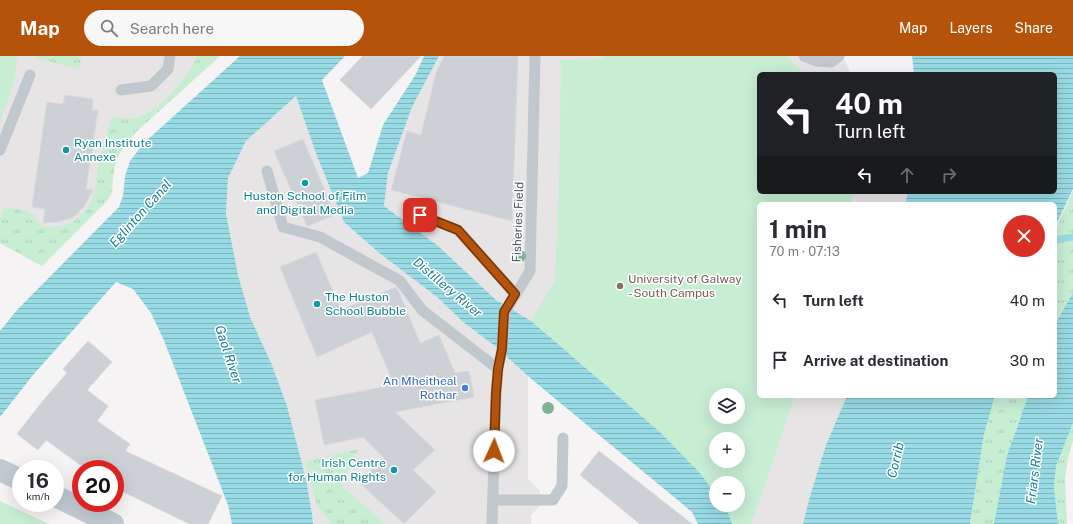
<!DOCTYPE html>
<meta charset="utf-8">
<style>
body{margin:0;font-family:"Public Sans",sans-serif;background:#f7f7f7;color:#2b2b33;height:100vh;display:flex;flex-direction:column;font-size:15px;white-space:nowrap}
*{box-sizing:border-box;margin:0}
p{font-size:13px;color:#7c7c81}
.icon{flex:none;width:22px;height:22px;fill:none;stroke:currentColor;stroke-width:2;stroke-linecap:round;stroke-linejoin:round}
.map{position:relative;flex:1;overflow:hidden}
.sheet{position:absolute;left:757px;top:146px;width:300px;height:196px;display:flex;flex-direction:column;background:#fff;border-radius:6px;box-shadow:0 4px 16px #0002}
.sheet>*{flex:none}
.hud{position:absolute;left:757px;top:16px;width:300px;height:122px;border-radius:6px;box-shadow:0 4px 16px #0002;background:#202124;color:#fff;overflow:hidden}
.controls{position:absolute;left:709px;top:332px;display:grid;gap:8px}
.controls a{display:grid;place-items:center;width:36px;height:36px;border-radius:50%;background:#fff;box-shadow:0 4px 16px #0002;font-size:20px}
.speed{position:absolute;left:12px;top:404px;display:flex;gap:8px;font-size:20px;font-weight:700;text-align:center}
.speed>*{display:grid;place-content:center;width:52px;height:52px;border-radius:50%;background:#fff;box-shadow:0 4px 16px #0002;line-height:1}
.speed small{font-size:10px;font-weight:400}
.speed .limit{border:6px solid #d22;background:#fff;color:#111}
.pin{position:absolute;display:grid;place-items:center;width:34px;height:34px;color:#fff;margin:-17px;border-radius:8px;box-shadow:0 2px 6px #0006}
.me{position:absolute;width:44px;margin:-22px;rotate:2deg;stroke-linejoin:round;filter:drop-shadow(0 0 3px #0008)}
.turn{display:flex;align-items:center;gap:14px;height:84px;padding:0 12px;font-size:18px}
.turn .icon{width:52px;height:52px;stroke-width:2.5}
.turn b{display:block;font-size:28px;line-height:34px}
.lanes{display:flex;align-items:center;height:38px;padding:0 12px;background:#0003;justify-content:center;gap:20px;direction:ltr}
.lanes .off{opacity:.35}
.round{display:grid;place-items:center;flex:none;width:42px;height:42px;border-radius:21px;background:#f7f7f7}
.head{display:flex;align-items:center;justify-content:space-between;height:68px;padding:0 12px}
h1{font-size:24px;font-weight:700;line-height:30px}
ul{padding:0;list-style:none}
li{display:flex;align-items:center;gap:12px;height:60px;padding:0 12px}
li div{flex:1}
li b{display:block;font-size:15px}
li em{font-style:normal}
header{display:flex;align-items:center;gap:24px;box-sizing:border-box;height:56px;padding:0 20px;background:#b45309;color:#fff}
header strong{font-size:19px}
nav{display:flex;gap:22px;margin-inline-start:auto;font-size:14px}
.search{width:280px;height:36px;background:#f7f7f7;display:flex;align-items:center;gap:10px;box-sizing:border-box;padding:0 14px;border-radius:22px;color:#7c7c81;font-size:15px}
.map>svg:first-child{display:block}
</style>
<header>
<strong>Map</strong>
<div class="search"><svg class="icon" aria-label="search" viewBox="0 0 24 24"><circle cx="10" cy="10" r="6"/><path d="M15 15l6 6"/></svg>Search here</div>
<nav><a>Map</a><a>Layers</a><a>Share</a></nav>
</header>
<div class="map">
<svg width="1073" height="468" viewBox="0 0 1073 468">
<defs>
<pattern id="grass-tufts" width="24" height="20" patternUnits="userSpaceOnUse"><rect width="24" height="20" fill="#c7edd3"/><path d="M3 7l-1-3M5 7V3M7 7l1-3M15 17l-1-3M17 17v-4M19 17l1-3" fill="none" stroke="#adcdb8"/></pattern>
<pattern id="water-rules" width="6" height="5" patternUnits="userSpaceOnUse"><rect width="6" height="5" fill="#98dbe5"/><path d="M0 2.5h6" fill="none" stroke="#7eb4bd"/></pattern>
</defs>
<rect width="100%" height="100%" fill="#f5f3f3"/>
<g fill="#e6e4e4" fill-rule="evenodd">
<polygon points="0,0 220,0 136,76 125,88 117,102 114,113 112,138 107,145 42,210 0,187"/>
<path d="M 439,0 L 843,0 L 851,18 L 759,18 L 759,136 L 908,136 L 905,148 L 759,148 L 759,340 L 847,340 L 826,389 L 810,440 L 803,468 L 732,468 L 725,449 L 738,449 L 738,427 L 716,427 L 716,438 L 699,416 L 660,376 L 531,265 L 528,276 L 528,423 L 540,435 L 539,451 L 531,459 L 531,468 L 313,468 L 312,458 L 306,423 L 287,350 L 272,309 L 250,261 L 238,219 L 226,158 L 228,122 L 246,85 L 296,40 L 317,100 L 344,166 L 378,196 L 437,241 L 463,266 L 437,189 L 384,150 L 388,117 L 412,51 ZM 716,339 L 738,339 L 738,361 L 716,361 ZM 716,383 L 738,383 L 738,405 L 716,405 Z"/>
</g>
<g fill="url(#grass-tufts)">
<polygon points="35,0 81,0 79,13 39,3"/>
<path d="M 197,0 L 220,0 L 136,76 C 126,87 117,98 114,114 C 112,125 113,135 107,145 L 42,210 L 0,187 L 0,162 L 4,152 C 12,153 24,152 31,157 C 37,160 37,170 45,171 C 70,174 91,157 95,132 C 97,125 97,118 98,111 C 102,94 107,77 112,60 C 120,62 128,64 136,62 C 156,58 191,20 197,0 Z"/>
<polygon points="1073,135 1073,237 1055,268 1055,175"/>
<polygon points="995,340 1028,340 1014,379 994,468 970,468 984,378"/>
<polygon points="1073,367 1073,385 1068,401 1065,423 1067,468 1058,468 1054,431 1056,410"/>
<polygon points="358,393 341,429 385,468 331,468 316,447 305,406"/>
</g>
<g fill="#c7edd3" fill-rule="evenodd">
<path d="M 0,0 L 17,0 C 17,23 8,44 0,66 Z"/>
<path d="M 604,0 L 786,0 L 801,15 L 810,18 L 759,18 L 759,136 L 853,136 L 852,148 L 759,148 L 759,340 L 795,340 L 751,468 L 732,468 L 725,449 L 738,449 L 738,427 L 716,427 L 716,438 L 699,416 L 660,376 L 531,265 L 555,225 L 559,133 L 561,4 L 604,3 ZM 716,339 L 738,339 L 738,361 L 716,361 ZM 716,383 L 738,383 L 738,405 L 716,405 Z"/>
<polygon points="0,445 49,468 0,468"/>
</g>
<g fill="url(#water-rules)">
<polygon points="240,0 345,0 322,24 358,122 368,117 383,69 416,18 424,0 439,0 412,51 388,117 384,150 437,189 496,244 531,265 660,376 699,416 716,438 716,449 725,449 732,468 698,468 692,456 529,321 495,290 463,266 437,241 378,196 344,166 317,100 296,40 246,85 228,122 226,158 238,219 250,261 272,309 287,350 306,423 312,458 313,468 232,468 228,449 163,282 151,257 133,233 116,226 33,319 0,361 0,275 17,254 119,151 123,140 125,120 130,105 144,87"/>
<polygon points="912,0 1073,0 1073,133 1055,171 1055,148 905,148 908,136 1055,136 1055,18 914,18"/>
<polygon points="1073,237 1073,367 1056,410 1054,431 1058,468 994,468 1007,400 1028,340 1055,340 1055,268"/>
<polygon points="847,340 995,340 984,378 970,468 803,468 810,440 826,389"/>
</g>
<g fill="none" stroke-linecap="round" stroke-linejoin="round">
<polyline stroke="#98dbe5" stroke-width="7" points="1055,184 1073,181"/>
</g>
<g fill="#cdd0d4" stroke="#d7dadd">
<polygon points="363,0 421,0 371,53 340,24"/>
<polygon points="444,0 518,0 512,165 391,134 407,75 421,79 436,17"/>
<polygon points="65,39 93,43 92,54 98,54 86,133 93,134 85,149 74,161 58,166 43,167 45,153 32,151 47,46 63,48"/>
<polygon points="303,83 335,159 307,170 274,95"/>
<polygon points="316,196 341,254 396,231 399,236 420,287 439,279 455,317 469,315 474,341 395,356 435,394 413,414 436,436 404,468 359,426 384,402 363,381 324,389 315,344 394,329 372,276 317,301 280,211"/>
<polygon points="88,285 112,306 87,334 108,350 97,365 130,388 125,395 222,440 208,468 190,468 115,432 115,413 86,413 46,384 38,394 17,378 42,346 67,317 63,313"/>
<polygon points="599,395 692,468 640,468 580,419"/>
</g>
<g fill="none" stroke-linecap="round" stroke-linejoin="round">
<g stroke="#c0c8cd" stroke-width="11">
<polyline points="804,0 817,5 831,6 839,0"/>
<polyline points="121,34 151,30 168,13 170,0"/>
<polyline points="0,94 30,19"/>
<polyline points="267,115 283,171 320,181 400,225 422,254 498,313"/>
<polyline points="421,159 458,174 515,238"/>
<polyline points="493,444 553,444 562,430 563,382"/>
<polyline points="492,468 496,337 498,313 502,293 505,256 530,215 535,0"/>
</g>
<g stroke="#c1cad2" stroke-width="22">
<polyline points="0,414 21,424"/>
<polyline points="55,440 113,468"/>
</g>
</g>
<g fill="#80b295">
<circle cx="520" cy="200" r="6"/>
<circle cx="548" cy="352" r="6"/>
</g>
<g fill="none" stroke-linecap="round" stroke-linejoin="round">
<g stroke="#753606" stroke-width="10">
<polyline id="route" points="420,159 458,174 515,238 504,256 502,293 498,313 496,337 494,395"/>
</g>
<use href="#route" stroke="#b45309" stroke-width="7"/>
</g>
<g fill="#0f9aa8" stroke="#fff" stroke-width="1.5">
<circle cx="66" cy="94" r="4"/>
<circle cx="305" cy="127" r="4"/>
<circle cx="317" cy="248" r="4"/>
<circle cx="394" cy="414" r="4"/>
</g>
<circle fill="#8d6e63" stroke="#fff" stroke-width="1.5" cx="620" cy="230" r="4"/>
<circle fill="#3f7fe0" stroke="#fff" stroke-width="1.5" cx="465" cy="332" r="4"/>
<g text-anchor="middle" stroke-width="3" stroke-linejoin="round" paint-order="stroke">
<g font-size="12" fill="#0d838f" stroke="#fff" text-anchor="start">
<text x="74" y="91">Ryan Institute<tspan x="74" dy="14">Annexe</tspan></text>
<text x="305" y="144" text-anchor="middle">Huston School of Film<tspan x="305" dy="14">and Digital Media</tspan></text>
<text x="325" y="245">The Huston<tspan x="325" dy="14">School Bubble</tspan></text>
<text x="386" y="411" text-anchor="end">Irish Centre<tspan x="386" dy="14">for Human Rights</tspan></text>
</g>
<g font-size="12" fill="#4c575f" stroke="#fff">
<text transform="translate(518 166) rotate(-88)" y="4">Fisheries Field</text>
</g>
<g font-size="12" fill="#785e54" stroke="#fff" text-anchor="start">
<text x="628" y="227">University of Galway<tspan x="628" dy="14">- South Campus</tspan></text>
</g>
<g font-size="12" fill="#366cbe" stroke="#fff" text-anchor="end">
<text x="457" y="329">An Mheitheal<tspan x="457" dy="14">Rothar</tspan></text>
</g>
<g font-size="13" font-style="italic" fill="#197e8d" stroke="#fff">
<text transform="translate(140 157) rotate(-48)" y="5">Eglinton Canal</text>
<text transform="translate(448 231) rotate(40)" y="5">Distillery River</text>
<text transform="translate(229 298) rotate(72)" y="5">Gaol River</text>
<text transform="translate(895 404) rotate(-77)" y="5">Corrib</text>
<text transform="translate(1034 415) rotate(-83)" y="5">Friars River</text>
</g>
</g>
</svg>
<div class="controls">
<a><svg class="icon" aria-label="layers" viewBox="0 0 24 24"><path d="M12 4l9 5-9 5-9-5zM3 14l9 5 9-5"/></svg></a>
<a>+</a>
<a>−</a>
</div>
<div class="speed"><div>16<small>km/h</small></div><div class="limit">20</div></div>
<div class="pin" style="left:420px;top:159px;background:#d93025"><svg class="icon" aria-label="arrive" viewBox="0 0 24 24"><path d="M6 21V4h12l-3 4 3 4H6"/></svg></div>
<svg class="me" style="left:494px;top:395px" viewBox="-20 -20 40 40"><circle r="19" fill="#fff"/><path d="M0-13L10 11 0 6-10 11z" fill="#b45309"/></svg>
<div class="hud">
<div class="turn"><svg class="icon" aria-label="left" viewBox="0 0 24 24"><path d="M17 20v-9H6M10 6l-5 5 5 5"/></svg><div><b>40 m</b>Turn left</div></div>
<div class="lanes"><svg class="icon" aria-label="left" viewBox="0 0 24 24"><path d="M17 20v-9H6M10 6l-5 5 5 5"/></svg><svg class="icon off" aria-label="ahead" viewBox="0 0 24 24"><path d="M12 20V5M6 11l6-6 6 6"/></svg><svg class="icon off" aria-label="right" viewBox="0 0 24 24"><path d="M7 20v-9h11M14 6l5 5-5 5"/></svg></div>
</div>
<section class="sheet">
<div class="head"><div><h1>1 min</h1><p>70 m · 07:13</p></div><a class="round" style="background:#d93025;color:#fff"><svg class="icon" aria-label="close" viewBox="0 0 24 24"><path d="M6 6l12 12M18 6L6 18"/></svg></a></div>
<ul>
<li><svg class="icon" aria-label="left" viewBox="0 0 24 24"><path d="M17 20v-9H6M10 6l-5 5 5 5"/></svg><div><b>Turn left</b></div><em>40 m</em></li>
<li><svg class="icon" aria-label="arrive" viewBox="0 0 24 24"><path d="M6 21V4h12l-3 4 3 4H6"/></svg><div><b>Arrive at destination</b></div><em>30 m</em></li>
</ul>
</section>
</div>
